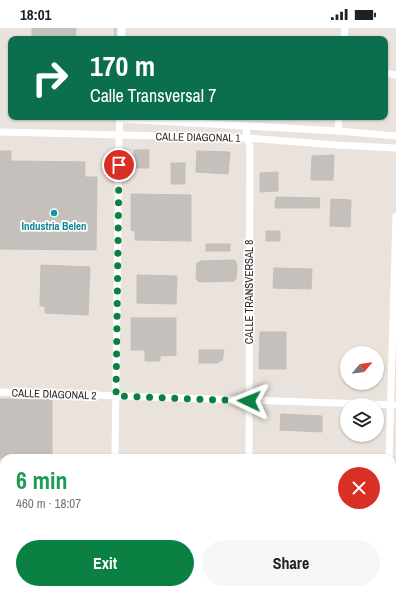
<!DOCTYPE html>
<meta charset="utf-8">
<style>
body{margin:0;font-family:"Archivo Narrow",sans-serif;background:#f6f6f6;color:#202124;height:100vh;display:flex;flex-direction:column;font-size:15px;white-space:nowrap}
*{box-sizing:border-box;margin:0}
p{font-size:13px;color:#757577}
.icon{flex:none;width:22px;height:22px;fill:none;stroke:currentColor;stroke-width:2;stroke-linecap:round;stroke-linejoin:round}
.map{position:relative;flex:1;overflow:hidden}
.details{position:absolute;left:0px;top:426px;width:396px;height:140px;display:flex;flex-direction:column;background:#fff;border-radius:12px 12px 0 0;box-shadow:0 1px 3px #0004}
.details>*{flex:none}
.top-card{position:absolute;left:8px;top:8px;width:380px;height:84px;border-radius:8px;box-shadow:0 1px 3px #0004;background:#0b6e4f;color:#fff;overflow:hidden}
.needle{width:26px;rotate:61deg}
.controls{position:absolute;left:340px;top:318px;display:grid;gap:8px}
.controls a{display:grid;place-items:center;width:44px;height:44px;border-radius:50%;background:#fff;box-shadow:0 1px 3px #0004;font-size:20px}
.pin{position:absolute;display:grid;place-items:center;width:34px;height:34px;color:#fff;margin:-17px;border:2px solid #fff;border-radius:50%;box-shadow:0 1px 4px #0007}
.me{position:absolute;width:44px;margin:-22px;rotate:272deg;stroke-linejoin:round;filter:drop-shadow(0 0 3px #0008)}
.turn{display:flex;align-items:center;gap:14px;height:84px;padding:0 16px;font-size:18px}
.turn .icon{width:52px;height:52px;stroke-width:2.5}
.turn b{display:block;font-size:28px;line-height:34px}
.round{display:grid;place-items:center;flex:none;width:42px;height:42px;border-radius:21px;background:#f6f6f6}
.summary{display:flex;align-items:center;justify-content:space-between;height:68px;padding:0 16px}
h1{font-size:24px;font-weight:700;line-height:30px;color:#1e9e55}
.button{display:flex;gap:8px;margin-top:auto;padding:8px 16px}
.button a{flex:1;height:46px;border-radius:24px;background:#0b8043;color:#fff;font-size:16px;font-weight:700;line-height:46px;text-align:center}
.button a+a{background:#f6f6f6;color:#202124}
.status{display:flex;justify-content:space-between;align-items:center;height:28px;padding:0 20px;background:#fff;direction:ltr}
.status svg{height:11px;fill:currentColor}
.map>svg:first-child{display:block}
</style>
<div class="status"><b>18:01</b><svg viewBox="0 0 49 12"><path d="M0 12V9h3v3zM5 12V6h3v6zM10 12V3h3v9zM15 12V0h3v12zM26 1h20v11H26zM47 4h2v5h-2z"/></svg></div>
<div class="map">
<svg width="396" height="566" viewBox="0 0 396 566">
<rect width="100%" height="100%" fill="#eae3dd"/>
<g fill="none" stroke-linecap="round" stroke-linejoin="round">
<polyline stroke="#7bcfe0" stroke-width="1.5" points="115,11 115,0"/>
</g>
<g fill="#c5c0bc" stroke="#c5beb7">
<polygon points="32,0 76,0 75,11 32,11"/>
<rect x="134" y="122" width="15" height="18"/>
<polygon points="0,123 11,123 11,133 85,134 85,149 97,149 96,222 0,221"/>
<polygon points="197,123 230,124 228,146 196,144"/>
<polygon points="334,127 333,152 311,152 312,128"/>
<rect x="171" y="135" width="14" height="21"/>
<polygon points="278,144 278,163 260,164 260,145"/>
<polygon points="131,166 191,167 191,213 135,212 135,203 131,202"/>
<polygon points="276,169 320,170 319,180 275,180"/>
<polygon points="331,171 351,172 350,199 330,198"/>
<rect x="266" y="203" width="14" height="10"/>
<rect x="206" y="216" width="24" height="7"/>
<polygon points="234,232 237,236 236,251 234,253 199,254 196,251 197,235 201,233"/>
<polygon points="41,237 90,239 88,287 45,285 45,278 40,278"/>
<polygon points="274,240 312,241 311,261 273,260"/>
<polygon points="137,247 177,248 176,276 137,275"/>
<polygon points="131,290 176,290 176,327 160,328 160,333 145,333 145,322 131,322"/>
<polygon points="260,304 286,304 286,341 259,341"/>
<polygon points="199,322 224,322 222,333 219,333 218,335 199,335"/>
<polygon points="0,371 52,372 52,430 0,430"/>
<polygon points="281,386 322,388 322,404 280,402"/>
</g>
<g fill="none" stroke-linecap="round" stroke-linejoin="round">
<g stroke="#fff" stroke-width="7">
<polyline points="121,11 122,0"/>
<polyline points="344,11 345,0"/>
<polyline points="385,45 396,47"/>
<polyline points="120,91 338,103 396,108"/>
<polyline points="246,98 247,110 250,118 249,430"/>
<polyline points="338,103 339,89"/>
<polyline points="0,104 247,110 336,117 396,120"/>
<polyline points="0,364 396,377"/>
<polyline points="115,430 119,107 120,89"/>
<polyline points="389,430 396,188"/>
<polyline points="113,566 113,562"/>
<polyline points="246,566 246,562"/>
</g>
</g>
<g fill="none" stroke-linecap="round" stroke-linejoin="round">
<polyline stroke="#0b8043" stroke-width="7" stroke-dasharray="0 12.6" points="119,137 116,368 249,373"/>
</g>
<circle fill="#0f9aa8" stroke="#fff" stroke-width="1.5" cx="54" cy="185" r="4"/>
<g text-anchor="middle" stroke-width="3.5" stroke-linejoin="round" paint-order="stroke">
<g font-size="11" fill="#292929" stroke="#fff">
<text transform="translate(198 109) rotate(1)" y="4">CALLE DIAGONAL 1</text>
<text transform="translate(249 264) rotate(-90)" y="4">CALLE TRANSVERSAL 8</text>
<text transform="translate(54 366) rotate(2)" y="4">CALLE DIAGONAL 2</text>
</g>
<g font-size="11" font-weight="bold" fill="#0d838f" stroke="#fff">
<text x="54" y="202">Industria Belen</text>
</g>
</g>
</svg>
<div class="controls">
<a><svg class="needle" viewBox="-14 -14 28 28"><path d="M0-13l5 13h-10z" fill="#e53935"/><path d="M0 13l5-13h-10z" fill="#757577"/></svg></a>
<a><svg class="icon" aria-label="layers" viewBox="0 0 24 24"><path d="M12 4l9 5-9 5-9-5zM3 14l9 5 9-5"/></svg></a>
</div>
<div class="pin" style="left:119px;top:137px;background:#d93025"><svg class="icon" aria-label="arrive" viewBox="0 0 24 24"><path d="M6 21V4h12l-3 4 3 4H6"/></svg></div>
<svg class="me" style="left:249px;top:373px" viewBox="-20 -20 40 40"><path d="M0-17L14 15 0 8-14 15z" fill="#0b8043" stroke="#fff" stroke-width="4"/></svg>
<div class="top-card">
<div class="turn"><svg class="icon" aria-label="right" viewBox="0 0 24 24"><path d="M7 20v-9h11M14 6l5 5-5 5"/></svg><div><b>170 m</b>Calle Transversal 7</div></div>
</div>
<section class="details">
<div class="summary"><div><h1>6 min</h1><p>460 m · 18:07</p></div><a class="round" style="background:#d93025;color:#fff"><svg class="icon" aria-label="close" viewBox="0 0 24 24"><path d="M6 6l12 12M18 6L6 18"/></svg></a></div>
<div class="button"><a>Exit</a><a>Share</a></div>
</section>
</div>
